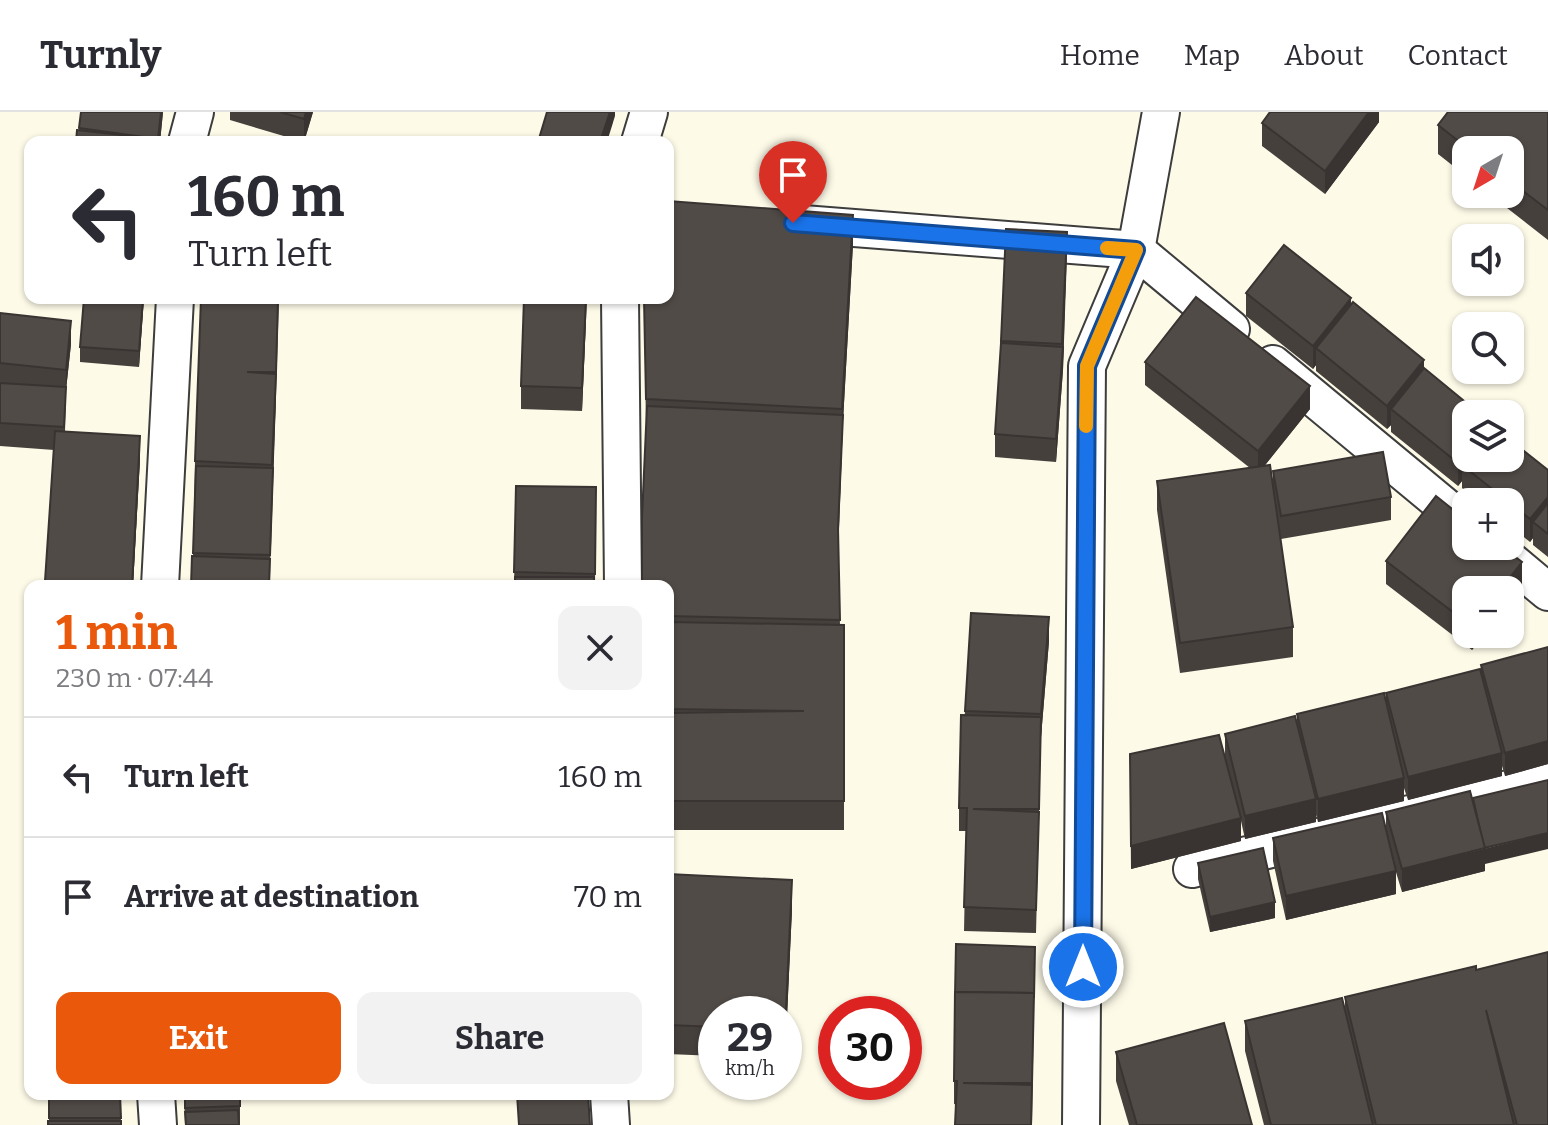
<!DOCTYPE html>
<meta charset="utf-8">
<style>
body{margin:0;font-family:Bitter,serif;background:#f2f2f3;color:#2b2b33;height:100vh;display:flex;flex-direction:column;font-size:30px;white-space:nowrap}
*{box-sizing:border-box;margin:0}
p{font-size:26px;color:#7c7c81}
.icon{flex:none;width:44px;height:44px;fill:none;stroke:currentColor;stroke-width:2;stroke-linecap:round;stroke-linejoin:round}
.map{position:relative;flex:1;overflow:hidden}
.sheet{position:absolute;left:24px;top:468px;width:650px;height:520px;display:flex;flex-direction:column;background:#fff;border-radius:16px;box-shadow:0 2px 6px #0004}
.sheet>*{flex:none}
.guide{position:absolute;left:24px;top:24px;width:650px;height:168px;border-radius:16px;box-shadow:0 2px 6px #0004;background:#fff;color:#2b2b33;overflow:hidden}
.needle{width:52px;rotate:219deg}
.tools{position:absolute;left:1452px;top:24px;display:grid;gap:16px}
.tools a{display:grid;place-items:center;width:72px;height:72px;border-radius:16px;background:#fff;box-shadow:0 2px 6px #0004;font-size:40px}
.speed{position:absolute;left:698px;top:884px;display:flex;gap:16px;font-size:40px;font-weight:700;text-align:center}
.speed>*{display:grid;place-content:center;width:104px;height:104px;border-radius:50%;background:#fff;box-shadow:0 2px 6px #0004;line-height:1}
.speed small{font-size:20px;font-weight:400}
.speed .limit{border:12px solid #d22;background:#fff;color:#111}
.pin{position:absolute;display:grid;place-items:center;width:68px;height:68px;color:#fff;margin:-82px -34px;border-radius:50% 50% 50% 0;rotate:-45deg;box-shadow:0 0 8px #0007}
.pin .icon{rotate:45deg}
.me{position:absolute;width:88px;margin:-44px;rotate:0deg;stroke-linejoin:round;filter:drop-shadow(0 0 6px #0008)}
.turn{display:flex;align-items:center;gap:28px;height:168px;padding:0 32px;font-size:36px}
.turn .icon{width:104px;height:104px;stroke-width:2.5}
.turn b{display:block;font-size:56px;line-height:68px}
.round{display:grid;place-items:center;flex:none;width:84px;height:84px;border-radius:16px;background:#f2f2f3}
.summary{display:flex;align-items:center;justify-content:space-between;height:136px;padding:0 32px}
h1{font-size:48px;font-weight:700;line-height:60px;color:#ea580c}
.button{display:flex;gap:16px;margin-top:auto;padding:16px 32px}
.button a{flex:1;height:92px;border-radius:16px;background:#ea580c;color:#fff;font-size:32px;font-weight:700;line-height:92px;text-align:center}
.button a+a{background:#f2f2f3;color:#2b2b33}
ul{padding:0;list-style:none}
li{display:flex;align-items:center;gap:24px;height:120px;padding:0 32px;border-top:2px solid #e1e1e2}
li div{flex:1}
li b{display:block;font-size:30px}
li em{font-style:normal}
header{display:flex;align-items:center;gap:48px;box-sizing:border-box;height:112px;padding:0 40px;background:#fff;border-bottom:2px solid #e1e1e2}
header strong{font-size:38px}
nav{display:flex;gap:44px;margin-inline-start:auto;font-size:28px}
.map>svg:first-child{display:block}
</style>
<header>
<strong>Turnly</strong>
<nav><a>Home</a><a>Map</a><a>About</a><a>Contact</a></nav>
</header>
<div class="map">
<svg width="1548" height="1013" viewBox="0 0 1548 1013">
<rect width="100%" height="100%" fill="#fdfae8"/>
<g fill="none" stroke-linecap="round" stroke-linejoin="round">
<g stroke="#3d3d3d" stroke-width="40">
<g id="minor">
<polyline points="187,30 195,0"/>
<polyline points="640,30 649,0"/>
<polyline points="803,112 1136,138 1231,217"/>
<polyline points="620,186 623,474"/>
<polyline points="1273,252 1466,412"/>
<polyline points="1493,434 1548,480"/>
<polyline points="160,474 175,186"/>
<polyline points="1192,757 1548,667"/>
<polyline points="156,982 158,1013"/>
<polyline points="609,982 611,1013"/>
<polyline points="1081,1013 1087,254 1136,138 1161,0"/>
</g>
</g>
<use href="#minor" stroke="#fff" stroke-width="36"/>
</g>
<g fill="#46403d">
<polygon points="81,0 163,0 160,30 76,30 79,18"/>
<polygon points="230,0 313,0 304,30 230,8"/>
<polygon points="1379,0 1379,10 1325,82 1262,34 1262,11"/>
<polygon points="1548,0 1548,128 1489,82 1510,82 1510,38 1466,38 1466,64 1438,42 1438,13"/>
<polygon points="1006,117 1067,143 1063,258 1056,350 995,345 995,322 1001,234"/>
<polygon points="853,132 843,309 838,436 840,513 844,513 844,718 668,718 668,474 646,316 644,186"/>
<polygon points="1246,181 1351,193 1424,257 1466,302 1548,358 1548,445 1533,433 1533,426 1530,430 1510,414 1510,390 1479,390 1462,376 1462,369 1458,374 1391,320 1391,313 1387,317 1316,259 1316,253 1313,257 1246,204"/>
<polygon points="144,186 139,255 80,250 80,235"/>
<polygon points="279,186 276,285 269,474 193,444 195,349"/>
<polygon points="587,186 582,299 521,297 521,274"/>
<polygon points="0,201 71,232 66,278 65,320 140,347 133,474 45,474 54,338 0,334"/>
<polygon points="1145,250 1310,297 1265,353 1273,376 1273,359 1391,385 1391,408 1281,427 1277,403 1293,515 1293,545 1180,561 1157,398 1157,369 1250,356 1145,273"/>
<polygon points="516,374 596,375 595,474 514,474"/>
<polygon points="1386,449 1522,473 1466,478 1466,522 1484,522 1472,538 1386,472"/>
<polygon points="971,501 1049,529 1041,625 1036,821 964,819 966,719 959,719 959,696"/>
<polygon points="1548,535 1548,652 1505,664 1502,654 1502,664 1408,688 1404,676 1404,689 1318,710 1316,703 1316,710 1245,727 1241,709 1241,729 1131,757 1130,642 1225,645 1225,622 1297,612 1297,602 1386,588 1386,581 1481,560 1481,553"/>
<polygon points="1386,700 1485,752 1485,759 1402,780 1395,757 1396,782 1286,808 1273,749 1273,726 1386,719"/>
<polygon points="1198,751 1275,806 1210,820 1198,767"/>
<polygon points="668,762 792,797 785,948 784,948 784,902 716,902 716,944 668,942"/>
<polygon points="1035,835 1032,1013 954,992 954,969"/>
<polygon points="1476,858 1548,1013 1264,1013 1245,939 1245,909 1345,900 1345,885"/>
<polygon points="1116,940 1252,1013 1129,1013 1116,969"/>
<polygon points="49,982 120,982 121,1009 49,1009"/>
<polygon points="184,982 240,982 240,1013 185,1013"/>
</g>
<g fill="#393432">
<polygon points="161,0 163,0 160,30 158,30"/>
<polygon points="306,0 313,0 304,30 304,7"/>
<polygon points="610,0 615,0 615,4 607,30 600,30"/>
<polygon points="1369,0 1379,0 1379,10 1325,82 1325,59"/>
<polygon points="853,103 853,132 843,309 838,446 842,297"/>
<polygon points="1067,120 1063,258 1056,350 1056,327 1062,238"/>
<polygon points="143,186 144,186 139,255 139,239"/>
<polygon points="586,186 586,207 582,299 582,276"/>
<polygon points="1351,186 1351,209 1316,236 1316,253 1313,257 1313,234"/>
<polygon points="71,209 71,232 66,278 64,338 66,258"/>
<polygon points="1424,248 1424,271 1391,297 1391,313 1387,317 1387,294"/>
<polygon points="276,262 276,285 270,466 272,353"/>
<polygon points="1310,274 1310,297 1258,362 1258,339"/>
<polygon points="140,324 140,347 133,474 132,474"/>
<polygon points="1466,341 1466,346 1480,346 1462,353 1462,369 1458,374 1458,351"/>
<polygon points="1548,385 1548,408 1533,410 1533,426 1530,430 1530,407"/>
<polygon points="1522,450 1522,473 1510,488 1510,478 1500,478"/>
<polygon points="1049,505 1049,529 1041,625 1041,602"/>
<polygon points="1472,522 1484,522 1472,538"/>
<polygon points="1548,629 1548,652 1505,664 1505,641"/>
<polygon points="1502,641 1502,664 1408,688 1408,665"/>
<polygon points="1404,666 1404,689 1318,710 1318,687"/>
<polygon points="1316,687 1316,710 1245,727 1245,704"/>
<polygon points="1241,706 1241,729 1131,757 1131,734"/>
<polygon points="1548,721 1548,737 1485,752 1485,759 1402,780 1402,757"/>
<polygon points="1396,759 1396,782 1286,808 1286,784"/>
<polygon points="792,768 792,797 785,948 785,918"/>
<polygon points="1275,790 1275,806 1210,820 1210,805"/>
</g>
<g fill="#514b47" stroke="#393432" stroke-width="2">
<polygon points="81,0 161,0 158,27 79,16"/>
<polygon points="280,0 306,0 304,7"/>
<polygon points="547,0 610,0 600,30 538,30"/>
<polygon points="1270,0 1369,0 1325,59 1262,11"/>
<polygon points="1448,0 1548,0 1548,98 1510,69 1510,38 1470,38 1438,13"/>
<polygon points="77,18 157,27 157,30 76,30"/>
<polygon points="668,89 853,103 842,297 646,287 644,186 668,186"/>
<polygon points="1006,117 1067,120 1062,232 1001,229"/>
<polygon points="1284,133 1351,186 1313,234 1246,181"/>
<polygon points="1196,185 1310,274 1258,339 1145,250"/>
<polygon points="84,186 143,186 139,239 80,235"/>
<polygon points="201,186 278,186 276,260 247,260 276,262 272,353 195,349"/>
<polygon points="524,186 586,186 582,276 521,274"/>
<polygon points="1353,190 1424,248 1387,294 1316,236"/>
<polygon points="0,201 71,209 66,258 0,251"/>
<polygon points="1001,231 1063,235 1056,327 995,322"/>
<polygon points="1424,256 1480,302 1466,302 1466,341 1458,351 1391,297"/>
<polygon points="0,271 66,275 64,315 0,311"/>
<polygon points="647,294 843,303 838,416 840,508 668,504 668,474 642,474 642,405"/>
<polygon points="55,319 140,324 132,474 111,474 45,469"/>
<polygon points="1510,328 1548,358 1548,385 1530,407 1462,353 1467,346 1510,346"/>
<polygon points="1383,340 1391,385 1281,404 1273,359"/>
<polygon points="1270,353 1293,515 1180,531 1157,369"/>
<polygon points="196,354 273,356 270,443 193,441"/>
<polygon points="516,374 596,375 595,462 514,460"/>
<polygon points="1436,384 1466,408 1466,434 1501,434 1522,450 1500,478 1466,478 1466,510 1386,449"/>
<polygon points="1548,391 1548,422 1533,410"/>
<polygon points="192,444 270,447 269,474 191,474"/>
<rect x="515" y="465" width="79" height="9"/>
<polygon points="971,501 1049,505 1041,602 965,599"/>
<polygon points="668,510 844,513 844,689 668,689 668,601 804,599 668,597"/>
<polygon points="1548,535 1548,629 1505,641 1481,553"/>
<polygon points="1480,557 1502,641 1408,665 1386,581"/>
<polygon points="1384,581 1404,666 1318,687 1297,602"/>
<polygon points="961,603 1041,605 1039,697 973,697 1039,700 1036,798 964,795 967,696 959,696"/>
<polygon points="1295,604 1316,687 1245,704 1225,622"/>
<polygon points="1219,623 1241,706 1131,734 1130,642"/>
<polygon points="1548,668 1548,721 1484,736 1473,686"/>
<polygon points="1470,679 1485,736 1402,757 1386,700"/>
<polygon points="1382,701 1396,759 1286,784 1273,726"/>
<polygon points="1263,736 1275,790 1210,805 1198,751"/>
<polygon points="668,762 792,768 785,918 784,918 784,902 716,902 716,915 668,913"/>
<polygon points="956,832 1035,835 1034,886 1034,881 955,880 955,884"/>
<polygon points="1548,840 1548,1013 1517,1013 1486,898 1514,1013 1376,1013 1345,885 1476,854 1476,858"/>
<polygon points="955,880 1034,881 1032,971 963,971 1032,973 1031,1013 955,1013 957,969 954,969"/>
<polygon points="1342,886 1373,1013 1271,1013 1245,909"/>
<polygon points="1224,911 1252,1013 1137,1013 1116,940"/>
<polygon points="49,982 120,982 121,1006 49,1006"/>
<polygon points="185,982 240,982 240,994 185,996"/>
<polygon points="517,982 588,982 590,1013 519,1013"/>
<polygon points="238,998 239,1013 186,1013 185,1000"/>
<rect x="48" y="1009" width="73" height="4"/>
</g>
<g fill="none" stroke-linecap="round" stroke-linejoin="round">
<g stroke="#114b97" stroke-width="20">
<polyline id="route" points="793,111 1136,138 1087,254 1083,855"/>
</g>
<use href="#route" stroke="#1a73e8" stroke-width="14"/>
<polyline stroke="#f59e0b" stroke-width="14" points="1086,314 1087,254 1136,138 1107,136"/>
</g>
</svg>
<div class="tools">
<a><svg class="needle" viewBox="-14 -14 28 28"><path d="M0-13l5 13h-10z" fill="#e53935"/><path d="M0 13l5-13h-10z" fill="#7c7c81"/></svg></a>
<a><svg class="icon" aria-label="sound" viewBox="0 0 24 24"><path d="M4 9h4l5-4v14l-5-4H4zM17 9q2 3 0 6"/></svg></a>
<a><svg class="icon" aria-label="search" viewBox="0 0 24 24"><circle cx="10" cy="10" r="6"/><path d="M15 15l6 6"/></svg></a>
<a><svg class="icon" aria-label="layers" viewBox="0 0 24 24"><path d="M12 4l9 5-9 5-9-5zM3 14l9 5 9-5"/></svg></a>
<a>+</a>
<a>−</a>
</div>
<div class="speed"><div>29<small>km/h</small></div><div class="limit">30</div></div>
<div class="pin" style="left:793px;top:111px;background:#d93025"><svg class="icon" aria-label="arrive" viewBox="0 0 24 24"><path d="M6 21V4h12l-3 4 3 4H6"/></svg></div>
<svg class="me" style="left:1083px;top:855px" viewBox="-20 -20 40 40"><circle r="17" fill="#1a73e8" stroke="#fff" stroke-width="3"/><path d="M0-11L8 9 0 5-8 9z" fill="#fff"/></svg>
<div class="guide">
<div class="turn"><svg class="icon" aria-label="left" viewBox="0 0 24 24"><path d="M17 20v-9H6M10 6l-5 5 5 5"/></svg><div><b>160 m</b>Turn left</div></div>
</div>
<section class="sheet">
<div class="summary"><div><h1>1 min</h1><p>230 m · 07:44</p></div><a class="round"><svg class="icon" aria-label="close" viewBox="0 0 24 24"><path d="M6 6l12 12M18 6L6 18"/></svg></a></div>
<ul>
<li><svg class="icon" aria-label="left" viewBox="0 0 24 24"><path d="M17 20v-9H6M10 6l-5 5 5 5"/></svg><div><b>Turn left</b></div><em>160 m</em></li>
<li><svg class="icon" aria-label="arrive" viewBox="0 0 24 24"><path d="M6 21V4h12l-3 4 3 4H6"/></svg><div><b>Arrive at destination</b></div><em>70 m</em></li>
</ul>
<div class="button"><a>Exit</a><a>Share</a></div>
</section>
</div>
